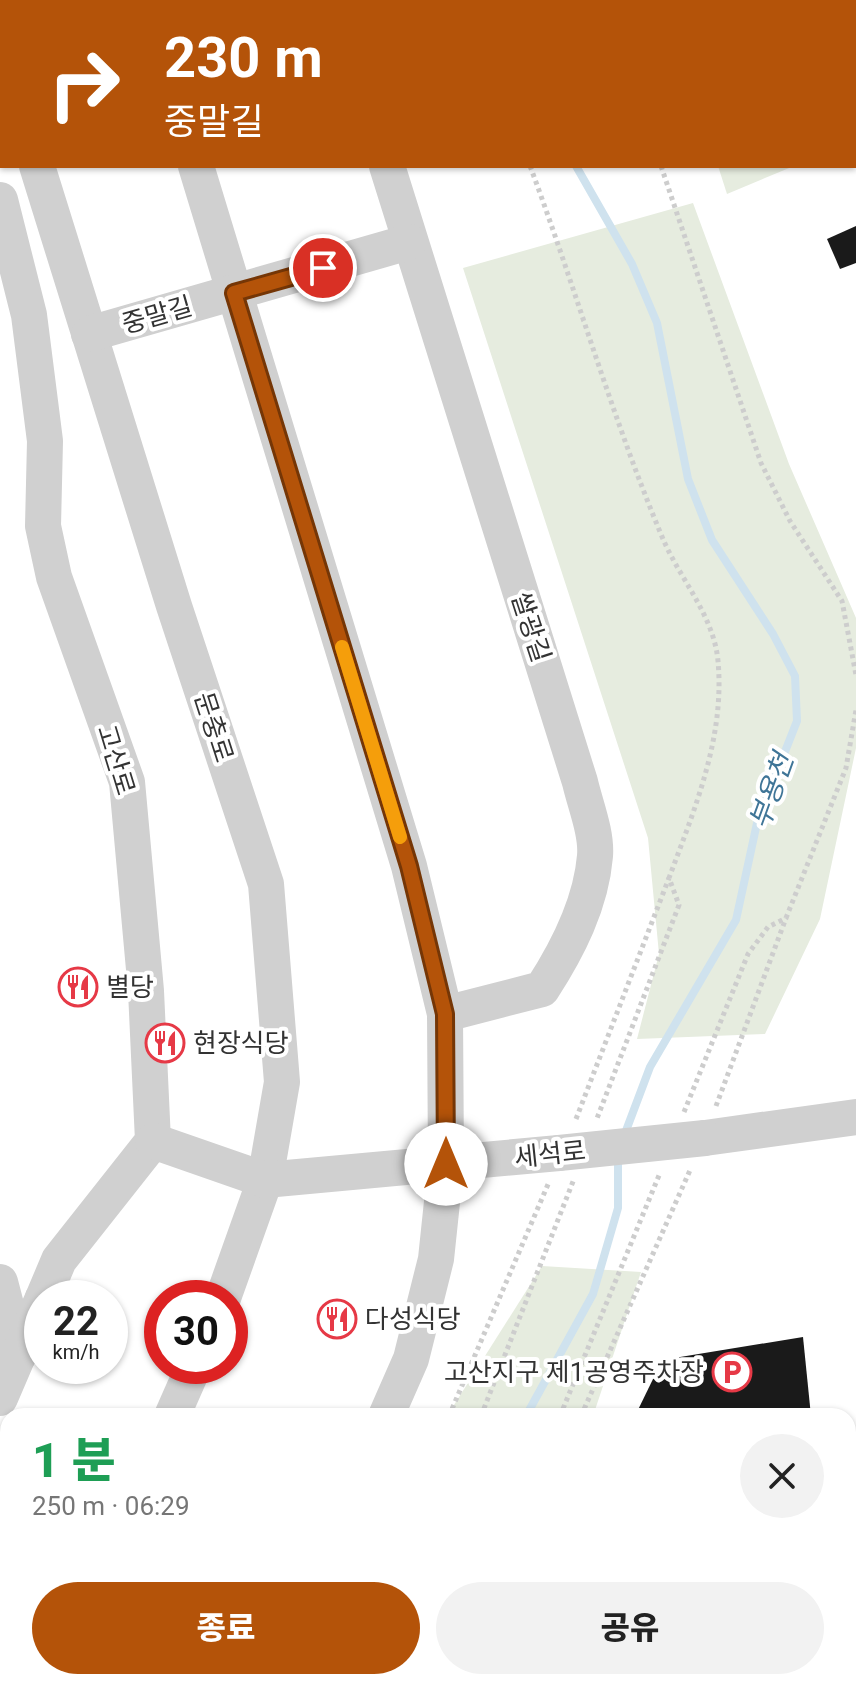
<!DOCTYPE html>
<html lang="ko">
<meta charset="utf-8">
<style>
body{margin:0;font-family:Roboto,"Noto Sans KR",sans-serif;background:#f2f2f2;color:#222;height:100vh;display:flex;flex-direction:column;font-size:30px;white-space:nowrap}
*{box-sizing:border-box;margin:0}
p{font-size:26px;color:#767676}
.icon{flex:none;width:44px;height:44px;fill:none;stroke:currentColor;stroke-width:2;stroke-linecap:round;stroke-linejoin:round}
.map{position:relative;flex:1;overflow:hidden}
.side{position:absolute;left:0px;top:1408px;width:856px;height:282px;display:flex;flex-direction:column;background:#fff;border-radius:24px 24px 0 0;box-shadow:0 2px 6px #0004}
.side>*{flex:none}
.guide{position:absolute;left:0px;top:0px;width:856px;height:168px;box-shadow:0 2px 6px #0004;background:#b45309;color:#fff;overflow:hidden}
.speed{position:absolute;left:24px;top:1280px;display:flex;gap:16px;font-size:40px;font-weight:700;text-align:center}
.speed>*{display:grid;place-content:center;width:104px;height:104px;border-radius:50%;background:#fff;box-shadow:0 2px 6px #0004;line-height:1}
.speed small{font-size:20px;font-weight:400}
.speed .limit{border:12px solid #d22;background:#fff;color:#111}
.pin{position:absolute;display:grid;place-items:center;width:68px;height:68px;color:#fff;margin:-34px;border:4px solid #fff;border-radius:50%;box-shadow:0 2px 8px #0007}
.me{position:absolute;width:88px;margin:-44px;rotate:0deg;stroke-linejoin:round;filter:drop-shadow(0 0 6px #0008)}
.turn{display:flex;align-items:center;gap:28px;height:168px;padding:0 32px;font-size:36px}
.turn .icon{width:104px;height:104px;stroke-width:2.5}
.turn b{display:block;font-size:56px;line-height:68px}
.round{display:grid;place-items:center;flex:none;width:84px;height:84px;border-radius:42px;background:#f2f2f2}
.summary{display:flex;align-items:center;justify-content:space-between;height:136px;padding:0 32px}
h1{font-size:48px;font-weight:800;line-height:60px;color:#1e9e55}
.button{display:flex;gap:16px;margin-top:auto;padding:16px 32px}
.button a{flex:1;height:92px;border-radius:48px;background:#b45309;color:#fff;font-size:32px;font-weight:800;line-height:92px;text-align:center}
.button a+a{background:#f2f2f2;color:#222}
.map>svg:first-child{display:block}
</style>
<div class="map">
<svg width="856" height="1689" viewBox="0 0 856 1689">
<rect width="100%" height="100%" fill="#fff"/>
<g fill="#e6ecdf">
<polygon points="366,0 776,0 777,2 367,2"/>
<polygon points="718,166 794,166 727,194"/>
<polygon points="693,203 789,464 856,618 856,748 820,919 765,1034 637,1039 659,954 648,838 463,268"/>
<polygon points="542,1266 641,1272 593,1416 447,1416"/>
<polygon points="337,1682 451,1682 448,1689 334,1689"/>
</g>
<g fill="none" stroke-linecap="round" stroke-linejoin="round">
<g stroke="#cfe2ee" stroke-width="8">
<polyline points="594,2 594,0"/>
<polyline points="576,166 632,264 657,323 688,479 712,540 773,634 795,676 797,721 757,823 736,920 650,1067 624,1136"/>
<polyline points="526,1416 593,1294 618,1208 618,1157"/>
<polyline points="395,1689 398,1682"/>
</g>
</g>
<g fill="#1a1a1a">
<polygon points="856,226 856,263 840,269 827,239"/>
<polygon points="803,1337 811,1416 635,1416 654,1377 674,1358"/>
</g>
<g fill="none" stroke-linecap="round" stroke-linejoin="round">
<g stroke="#cdcdcd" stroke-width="5" stroke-dasharray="4 4" stroke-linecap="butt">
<polyline points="519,2 520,0"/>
<polyline points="650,2 650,0"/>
<path d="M 530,166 C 576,289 612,418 663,539 C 680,579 714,616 718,661 C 725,737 695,808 669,878 L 679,905 L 596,1121"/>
<polyline points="661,166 761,463 790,521 842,601 856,675"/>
<polyline points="716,1106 786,918"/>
<polyline points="684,1112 748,954 768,927 786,918 846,768 856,710"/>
<polyline points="576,1119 669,878"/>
<polyline points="449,1416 549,1182"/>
<polyline points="481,1416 574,1179"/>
<polyline points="560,1416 660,1173"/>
<polyline points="581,1416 691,1168"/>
<polyline points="338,1689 341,1682"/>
<polyline points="359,1689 363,1682"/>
<polyline points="436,1689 438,1682"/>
<polyline points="465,1689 468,1682"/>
</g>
<g stroke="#d0d0d0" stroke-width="36">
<polyline points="145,0 146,2"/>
<polyline points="340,0 340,2"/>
<polyline points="0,49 2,56"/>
<polyline points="37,166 174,606 266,884 282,1082 265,1180 223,1298"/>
<polyline points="196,166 409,866 445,1014 446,1164 436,1259 411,1359 386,1416"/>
<path d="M 387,166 L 580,782 C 585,804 597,833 595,856 C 591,904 568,949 542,989 L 445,1014"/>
<polyline points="0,200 29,315 45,441 43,526 54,577 127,782 146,991 153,1141 59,1260 43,1298"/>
<polyline points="89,334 409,242"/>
<polyline points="705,1138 856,1117"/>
<polyline points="153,1141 265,1180 559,1153"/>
<polyline points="0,1282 19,1355"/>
<polyline points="0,1398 42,1300"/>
<polyline points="172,1416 194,1366"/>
<polyline points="848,1555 856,1554"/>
<polyline points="54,1689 57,1682"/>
<polyline points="270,1689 273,1682"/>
</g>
<polyline stroke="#d0d0d0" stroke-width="36" points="559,1153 705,1138"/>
</g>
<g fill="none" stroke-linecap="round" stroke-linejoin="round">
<g stroke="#753606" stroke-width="20">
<polyline id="route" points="323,268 234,293 409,866 445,1014 446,1164"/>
</g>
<use href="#route" stroke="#b45309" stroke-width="14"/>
<polyline stroke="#f59e0b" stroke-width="14" points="342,647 400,837"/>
</g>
<defs>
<g id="restaurant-ring" transform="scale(2)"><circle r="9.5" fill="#fff" stroke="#e63946" stroke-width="1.5"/><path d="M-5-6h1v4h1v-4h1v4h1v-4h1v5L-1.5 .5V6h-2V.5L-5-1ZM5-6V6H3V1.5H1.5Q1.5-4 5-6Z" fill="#e63946"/></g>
<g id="parking-ring" transform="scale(2)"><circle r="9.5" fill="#fff" stroke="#e63946" stroke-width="1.5"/><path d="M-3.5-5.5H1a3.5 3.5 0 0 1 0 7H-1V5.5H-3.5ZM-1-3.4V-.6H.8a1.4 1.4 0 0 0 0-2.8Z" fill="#e63946"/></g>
</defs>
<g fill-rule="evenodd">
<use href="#restaurant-ring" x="78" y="987"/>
<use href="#restaurant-ring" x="165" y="1043"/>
<use href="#restaurant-ring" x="337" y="1319"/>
<use href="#parking-ring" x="732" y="1372"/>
</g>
<g text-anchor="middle" stroke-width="8" stroke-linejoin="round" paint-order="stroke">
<g font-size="26" fill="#333" stroke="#fff">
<text transform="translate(157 315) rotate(-16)" y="9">중말길</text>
<text transform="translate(531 627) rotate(72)" y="9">쌀광길</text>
<text transform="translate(214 727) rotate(72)" y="9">문충로</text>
<text transform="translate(116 760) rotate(73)" y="9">고산로</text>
<text transform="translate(550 1154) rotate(-6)" y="9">세석로</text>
</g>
<g font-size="26" fill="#333" stroke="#fff" text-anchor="start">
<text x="106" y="996">별당</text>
<text x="193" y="1052">현장식당</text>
<text x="365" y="1328">다성식당</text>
<text x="704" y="1381" text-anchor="end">고산지구 제1공영주차장</text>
</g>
<g font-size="28" font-style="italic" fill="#3f7597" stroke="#fff">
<text transform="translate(771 791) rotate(-70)" y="10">부용천</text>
</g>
</g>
</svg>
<div class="speed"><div>22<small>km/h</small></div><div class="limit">30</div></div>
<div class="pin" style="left:323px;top:268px;background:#d93025"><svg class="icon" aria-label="arrive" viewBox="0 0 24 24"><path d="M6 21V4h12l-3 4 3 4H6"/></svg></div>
<svg class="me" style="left:446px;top:1164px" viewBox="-20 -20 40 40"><circle r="19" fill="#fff"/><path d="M0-13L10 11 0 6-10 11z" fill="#b45309"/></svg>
<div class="guide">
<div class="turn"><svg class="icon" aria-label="right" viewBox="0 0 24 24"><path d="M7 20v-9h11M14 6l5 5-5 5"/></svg><div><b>230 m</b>중말길</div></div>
</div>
<section class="side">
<div class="summary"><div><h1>1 분</h1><p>250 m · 06:29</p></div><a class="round"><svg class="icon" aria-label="close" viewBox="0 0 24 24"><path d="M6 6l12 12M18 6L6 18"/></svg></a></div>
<div class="button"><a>종료</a><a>공유</a></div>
</section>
</div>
